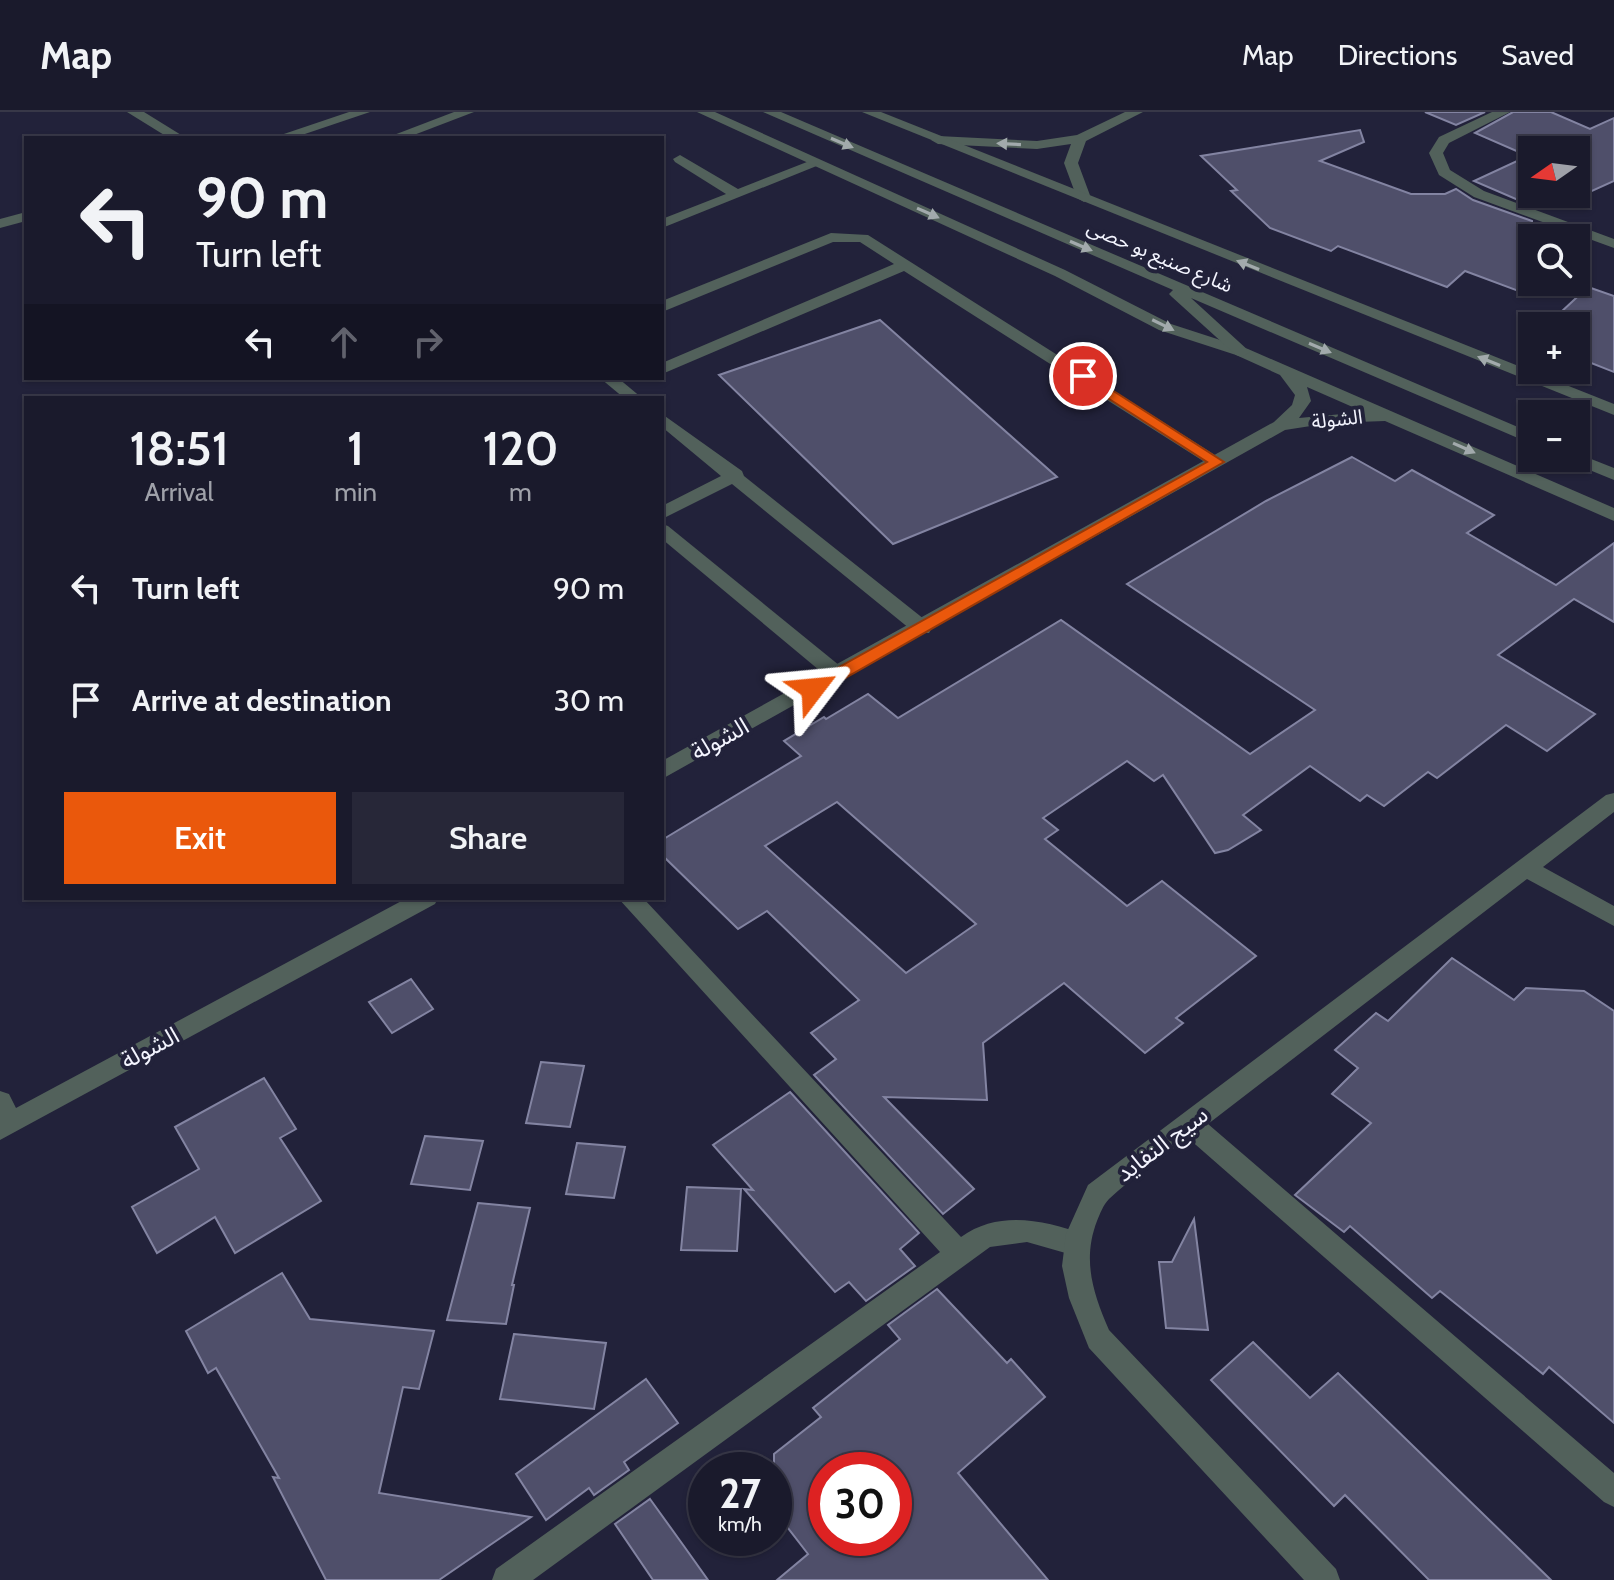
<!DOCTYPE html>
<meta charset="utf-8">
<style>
body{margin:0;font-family:Cabin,"Noto Sans Arabic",sans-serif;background:#272738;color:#f1f3f6;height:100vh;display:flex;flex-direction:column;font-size:30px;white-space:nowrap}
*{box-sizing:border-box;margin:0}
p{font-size:26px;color:#9fa1a9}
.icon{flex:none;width:44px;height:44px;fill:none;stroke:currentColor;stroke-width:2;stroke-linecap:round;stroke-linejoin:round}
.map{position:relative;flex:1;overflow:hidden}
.sheet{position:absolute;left:24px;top:284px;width:640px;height:504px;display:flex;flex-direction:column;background:#1a1a2c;border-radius:0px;box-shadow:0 2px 6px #0004,0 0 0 2px #383848}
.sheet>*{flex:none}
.top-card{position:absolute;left:24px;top:24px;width:640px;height:244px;border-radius:0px;box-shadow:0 2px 6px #0004,0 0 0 2px #383848;background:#1a1a2c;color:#f1f3f6;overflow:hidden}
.needle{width:52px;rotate:256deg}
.fabs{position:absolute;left:1518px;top:24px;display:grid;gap:16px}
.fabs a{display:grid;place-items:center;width:72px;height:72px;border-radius:0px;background:#1a1a2c;box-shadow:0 2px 6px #0004,0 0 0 2px #383848;font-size:40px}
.speed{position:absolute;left:688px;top:1340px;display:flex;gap:16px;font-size:40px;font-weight:700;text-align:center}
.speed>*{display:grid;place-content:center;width:104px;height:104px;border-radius:50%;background:#1a1a2c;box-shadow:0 2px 6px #0004,0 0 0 2px #383848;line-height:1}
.speed small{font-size:20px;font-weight:400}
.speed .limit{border:12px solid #d22;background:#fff;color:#111}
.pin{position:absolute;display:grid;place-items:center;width:68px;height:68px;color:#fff;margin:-34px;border:4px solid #fff;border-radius:50%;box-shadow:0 2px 8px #0007}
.me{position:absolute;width:88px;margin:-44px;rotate:61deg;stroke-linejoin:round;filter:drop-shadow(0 0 6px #0008)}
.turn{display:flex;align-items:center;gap:28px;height:168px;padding:0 40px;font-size:36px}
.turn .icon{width:104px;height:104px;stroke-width:2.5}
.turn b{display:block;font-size:56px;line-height:68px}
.lanes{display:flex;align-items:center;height:76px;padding:0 40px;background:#0003;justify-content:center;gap:40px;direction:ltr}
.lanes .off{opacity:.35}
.eta{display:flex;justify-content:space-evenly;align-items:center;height:136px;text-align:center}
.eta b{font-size:48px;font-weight:600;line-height:56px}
.primary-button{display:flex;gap:16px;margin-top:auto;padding:16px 40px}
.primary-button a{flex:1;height:92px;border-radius:0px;background:#ea580c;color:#fff;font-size:32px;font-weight:600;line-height:92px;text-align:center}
.primary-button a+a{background:#272738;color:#f1f3f6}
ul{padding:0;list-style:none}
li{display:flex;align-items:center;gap:24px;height:112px;padding:0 40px}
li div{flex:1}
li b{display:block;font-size:30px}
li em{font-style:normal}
header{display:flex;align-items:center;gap:48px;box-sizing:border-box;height:112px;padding:0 40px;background:#1a1a2c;border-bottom:2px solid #383848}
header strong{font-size:38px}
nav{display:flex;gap:44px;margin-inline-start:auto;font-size:28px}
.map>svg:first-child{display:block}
</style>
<header>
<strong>Map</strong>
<nav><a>Map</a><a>Directions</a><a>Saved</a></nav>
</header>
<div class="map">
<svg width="1614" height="1468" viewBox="0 0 1614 1468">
<rect width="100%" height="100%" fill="#22223a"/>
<g fill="#4f4f6a" stroke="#8384a2" stroke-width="2" fill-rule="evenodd">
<polygon points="1425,0 1485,0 1456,13"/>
<polygon points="1513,0 1551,0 1590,17 1614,6 1614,69 1572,88 1559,82 1576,82 1576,38 1532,38 1532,94 1474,69 1528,44 1475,21"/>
<polygon points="1360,18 1364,30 1320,49 1411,82 1445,82 1456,77 1473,88 1532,109 1532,184 1465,159 1447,175 1338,134 1331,139 1270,116 1231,79 1237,78 1201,44"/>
<polygon points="1588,175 1614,184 1614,260 1576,245 1576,214 1546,214"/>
<polygon points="880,208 1057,365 893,432 719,263"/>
<path d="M 1352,345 L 1395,369 L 1412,358 L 1494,403 L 1467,421 L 1556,473 L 1614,431 L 1614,510 L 1574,487 L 1498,543 L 1595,602 L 1547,639 L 1506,613 L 1437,666 L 1428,660 L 1384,694 L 1367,683 L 1360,689 L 1310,654 L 1243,703 L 1261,718 L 1228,738 L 1215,741 L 1163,663 L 1154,669 L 1127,649 L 1043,706 L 1058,718 L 1045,727 L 1127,794 L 1162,769 L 1256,844 L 1176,906 L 1183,911 L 1145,941 L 1064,871 L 983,931 L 987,988 L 884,985 L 974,1077 L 943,1102 L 814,963 L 836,947 L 811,921 L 859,888 L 767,799 L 738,817 L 662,743 L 662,728 L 801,644 L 784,629 L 824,605 L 826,607 L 868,582 L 898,606 L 1061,508 L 1250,642 L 1315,598 L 1127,472 L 1266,389 ZM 837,690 L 976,812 L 906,861 L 765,734 Z"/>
<polygon points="1452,846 1514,888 1526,876 1584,879 1614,899 1614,1311 1549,1255 1543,1262 1440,1179 1432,1186 1350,1114 1344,1120 1295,1083 1371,1011 1332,982 1358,956 1335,938 1376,901 1388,909"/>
<polygon points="411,867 433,897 392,921 369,890"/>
<polygon points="541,950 584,954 570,1015 526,1011"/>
<polygon points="264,966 296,1017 280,1026 321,1089 235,1141 215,1105 157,1141 132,1095 199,1057 175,1015"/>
<polygon points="790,980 919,1121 900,1137 915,1154 866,1189 849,1170 835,1180 744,1077 753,1078 713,1033"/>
<polygon points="425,1024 483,1029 470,1078 411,1072"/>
<polygon points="577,1031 625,1035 614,1086 566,1082"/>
<polygon points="687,1075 741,1077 737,1139 681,1138"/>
<polygon points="478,1091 530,1096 512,1173 514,1173 506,1212 447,1208"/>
<polygon points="1194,1107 1208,1218 1166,1216 1159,1150 1172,1150"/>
<polygon points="282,1161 310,1207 434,1219 419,1277 403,1275 379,1381 531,1405 439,1468 326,1468 273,1365 279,1366 216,1256 208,1261 186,1219"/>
<path d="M 937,1177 L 1007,1251 L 1011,1247 L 1045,1285 L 958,1361 L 1048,1468 L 777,1468 L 808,1442 L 774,1398 L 774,1342 L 821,1305 L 813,1296 L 900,1227 L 888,1213 ZM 826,1358 L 894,1358 L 894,1426 L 826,1426 Z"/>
<polygon points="514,1222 606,1231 594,1297 500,1287"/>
<polygon points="1253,1230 1310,1286 1338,1261 1551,1468 1429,1468 1345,1383 1334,1394 1211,1268"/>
<polygon points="646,1267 678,1311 624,1350 629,1358 594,1383 589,1376 546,1408 516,1362"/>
<polygon points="650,1387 686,1437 708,1468 653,1468 615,1412"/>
</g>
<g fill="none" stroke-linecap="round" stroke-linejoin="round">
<g fill="#52615b" fill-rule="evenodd">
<polygon points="454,0 474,0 406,26 386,26"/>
<polygon points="680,43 738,77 812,48 824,51 662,116 662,107 726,82 675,50 673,47"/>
<polygon points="831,121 868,123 1226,350 1217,355 1211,354 904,159 662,262 662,251 894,152 860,130 833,130 662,200 662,189"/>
<polygon points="600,266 618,266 642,286 624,286"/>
<polygon points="662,302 742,359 744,364 929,511 932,516 929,521 915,521 732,372 662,407 662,394 721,364 662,315"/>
<polygon points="662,412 668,414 845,558 848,563 845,568 831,568 662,427"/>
<path d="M 618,786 L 643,786 L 961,1125 C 999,1098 1044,1108 1085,1123 L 1089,1132 L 1085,1141 L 1076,1144 L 1027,1130 L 990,1135 L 533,1468 L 492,1468 L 496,1457 L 940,1140 Z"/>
</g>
<g fill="#52615b" fill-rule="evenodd">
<polygon points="127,0 144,0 186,26 169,26"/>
<polygon points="349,0 370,0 293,26 272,26"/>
<path d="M 697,0 L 715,0 L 1065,158 L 1171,212 L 1248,237 L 1614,396 L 1614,409 L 1385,309 L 1330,311 L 1285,318 L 662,667 L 662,649 L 1274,310 L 1292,293 L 1295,283 L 1280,263 L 1236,243 L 1159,218 L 1055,164 ZM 1307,275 L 1364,300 L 1299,306 L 1311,289 Z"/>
<polygon points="1125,0 1143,0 1086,29 1078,51 1091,86 1084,90 1077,86 1064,51 1071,32 1037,37 938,32 931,28 938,24 1037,29 1077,23"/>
<polygon points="1492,0 1510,0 1449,31 1443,41 1450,58 1484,79 1614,127 1614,136 1474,85 1439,63 1429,41 1439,25"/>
<polygon points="26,100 26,109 0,116 0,107"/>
<path d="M 1614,681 L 1614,700 L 1543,755 L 1614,794 L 1614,814 L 1527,767 L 1208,1012 L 1614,1361 L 1614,1395 L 1604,1390 L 1188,1026 C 1162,1046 1132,1065 1109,1087 C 1103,1093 1100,1102 1097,1109 C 1082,1148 1093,1181 1109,1218 L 1336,1457 L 1340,1468 L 1304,1468 L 1089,1236 L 1069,1186 L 1062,1154 L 1066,1122 L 1088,1073 L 1606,683 Z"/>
<polygon points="407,786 438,786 435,792 0,1028 0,979 9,982 16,996"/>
</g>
<g fill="#52615b" fill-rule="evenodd">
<polygon points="763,0 781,0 1532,321 1532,332 1191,186 1250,240 1242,245 1236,243 1172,185 1169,182 1173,178"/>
<polygon points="862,0 881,0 1614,292 1614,303"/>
<polygon points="1576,341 1614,356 1614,368 1570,350 1567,346 1576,346"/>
</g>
</g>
<defs><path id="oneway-solid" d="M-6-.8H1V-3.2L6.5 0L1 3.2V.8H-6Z" transform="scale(2)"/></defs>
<g fill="#a2aaac">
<use href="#oneway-solid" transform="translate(842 31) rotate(23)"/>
<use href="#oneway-solid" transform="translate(1009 32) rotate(-177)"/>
<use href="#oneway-solid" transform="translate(928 101) rotate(24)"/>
<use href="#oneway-solid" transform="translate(1081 134) rotate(23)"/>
<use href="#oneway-solid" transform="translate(1248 153) rotate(-158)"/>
<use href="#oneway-solid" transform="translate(1163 213) rotate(26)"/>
<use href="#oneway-solid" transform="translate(1320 236) rotate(23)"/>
<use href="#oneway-solid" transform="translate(1489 249) rotate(-158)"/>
<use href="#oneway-solid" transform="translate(1464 336) rotate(24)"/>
</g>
<polygon fill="#ea580c" stroke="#983908" stroke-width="2" points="1078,262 1087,262 1224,350 819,581 807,581 805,577 807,573 1207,350 1078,267"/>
<g text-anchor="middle" stroke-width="8" stroke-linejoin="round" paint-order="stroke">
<g font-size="20" fill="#f3f4fe" stroke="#22223a">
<text transform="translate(1160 144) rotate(23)" y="7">شارع صنيع بو حصى</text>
<text transform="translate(1337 307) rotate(-6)" y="7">الشولة</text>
</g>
<g font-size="24" fill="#f3f4fe" stroke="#22223a">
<text transform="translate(720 627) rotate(-29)" y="8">الشولة</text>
<text transform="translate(150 936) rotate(-28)" y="8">الشولة</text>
<text transform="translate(1162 1032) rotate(-37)" y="8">سيج النفايد</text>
</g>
</g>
</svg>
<div class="fabs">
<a><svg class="needle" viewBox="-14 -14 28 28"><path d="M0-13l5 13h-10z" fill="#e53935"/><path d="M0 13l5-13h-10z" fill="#9fa1a9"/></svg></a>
<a><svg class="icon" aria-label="search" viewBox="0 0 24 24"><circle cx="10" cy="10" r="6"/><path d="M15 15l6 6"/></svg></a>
<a>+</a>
<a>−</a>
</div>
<div class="speed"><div>27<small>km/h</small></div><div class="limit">30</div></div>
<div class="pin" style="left:1083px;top:264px;background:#d93025"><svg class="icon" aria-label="arrive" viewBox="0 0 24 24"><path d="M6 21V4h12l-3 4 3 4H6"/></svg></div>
<svg class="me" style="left:813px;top:577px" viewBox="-20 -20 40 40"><path d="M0-17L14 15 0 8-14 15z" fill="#ea580c" stroke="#fff" stroke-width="4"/></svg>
<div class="top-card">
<div class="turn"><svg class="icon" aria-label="left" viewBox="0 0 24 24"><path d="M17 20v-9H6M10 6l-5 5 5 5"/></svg><div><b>90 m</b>Turn left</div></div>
<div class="lanes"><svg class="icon" aria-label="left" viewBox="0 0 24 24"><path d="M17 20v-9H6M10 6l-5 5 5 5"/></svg><svg class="icon off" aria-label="ahead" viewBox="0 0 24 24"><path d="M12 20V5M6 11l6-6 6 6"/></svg><svg class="icon off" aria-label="right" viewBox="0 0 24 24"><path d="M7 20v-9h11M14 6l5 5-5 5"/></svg></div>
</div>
<section class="sheet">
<div class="eta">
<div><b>18:51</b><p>Arrival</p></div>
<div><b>1</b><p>min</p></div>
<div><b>120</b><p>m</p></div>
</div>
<ul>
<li><svg class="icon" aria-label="left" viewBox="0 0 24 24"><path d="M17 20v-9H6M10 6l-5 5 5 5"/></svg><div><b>Turn left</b></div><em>90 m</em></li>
<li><svg class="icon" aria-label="arrive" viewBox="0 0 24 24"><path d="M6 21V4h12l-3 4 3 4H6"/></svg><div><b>Arrive at destination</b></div><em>30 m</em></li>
</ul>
<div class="primary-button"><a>Exit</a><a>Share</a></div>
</section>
</div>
